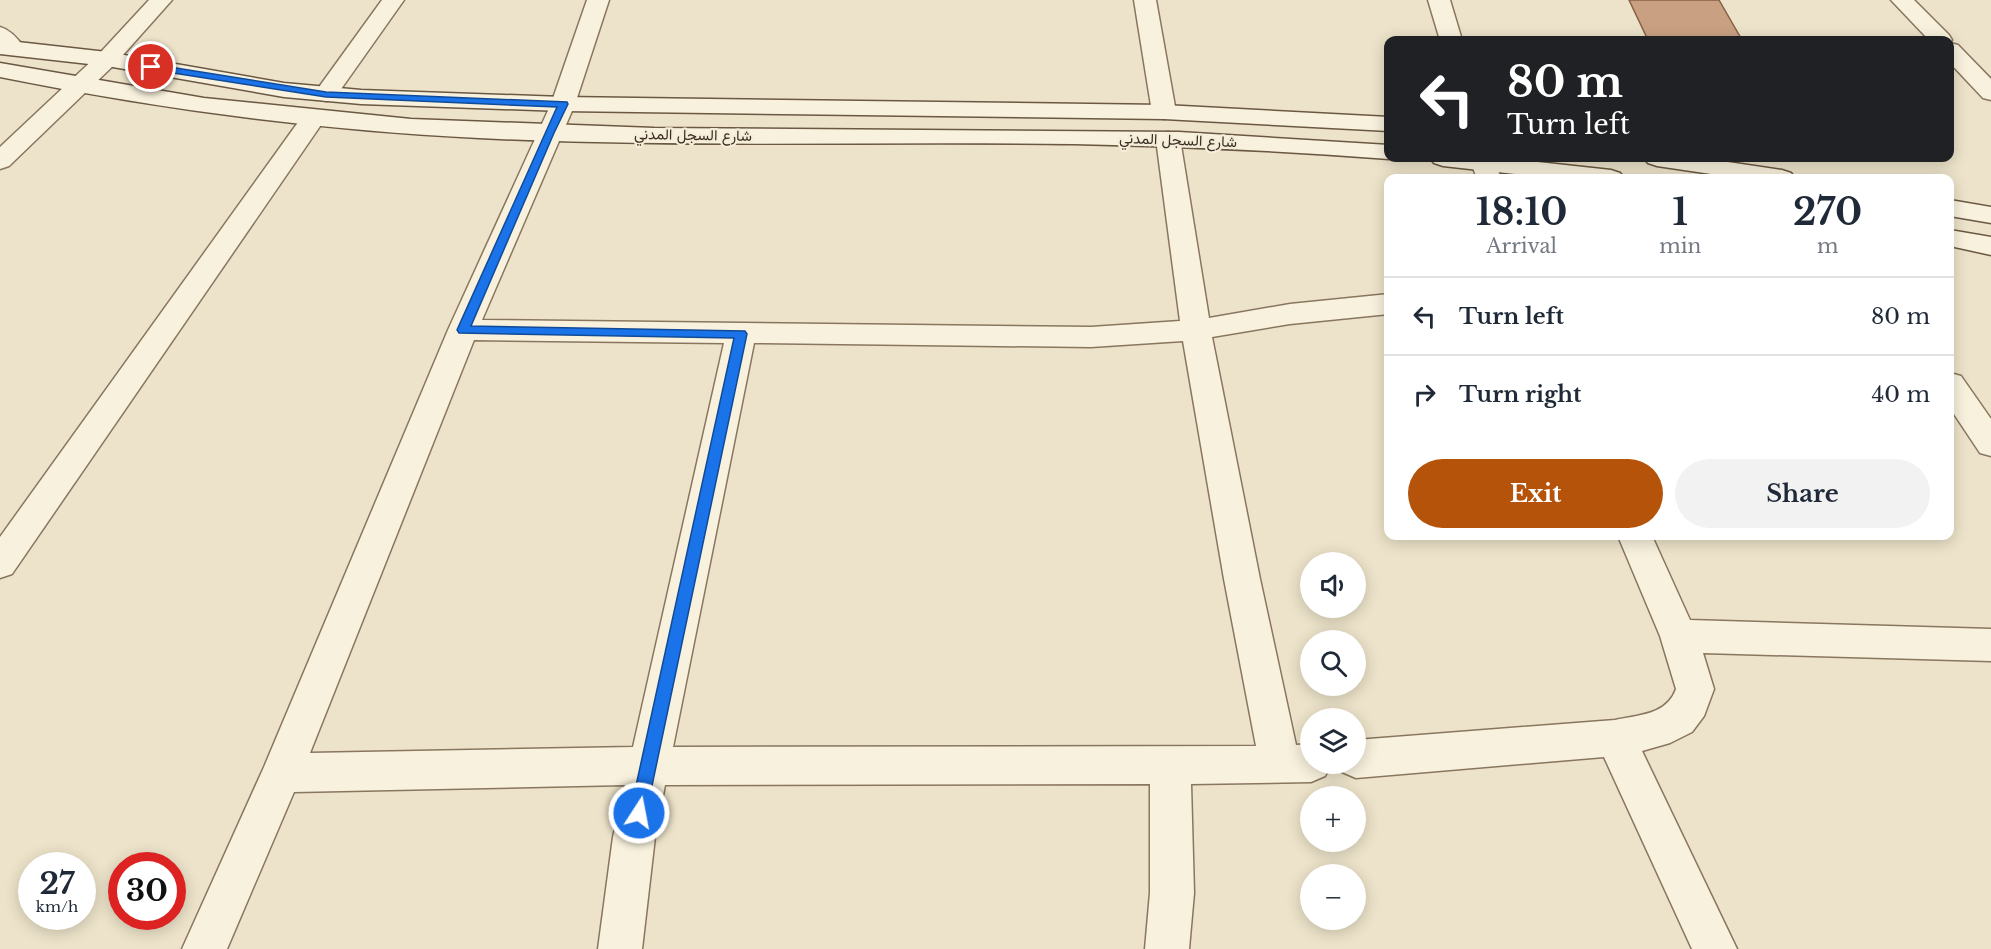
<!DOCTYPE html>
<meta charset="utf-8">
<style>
body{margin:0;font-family:"Libre Baskerville",Vazirmatn,serif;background:#f2f2f3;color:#1f2937;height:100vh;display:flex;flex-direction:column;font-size:22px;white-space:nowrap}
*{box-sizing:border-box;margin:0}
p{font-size:20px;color:#747a83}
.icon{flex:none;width:33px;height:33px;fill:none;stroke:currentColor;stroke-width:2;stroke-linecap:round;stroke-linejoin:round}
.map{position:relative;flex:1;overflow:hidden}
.details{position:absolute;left:1384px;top:174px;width:570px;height:366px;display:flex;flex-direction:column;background:#fff;border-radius:12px;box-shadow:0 3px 15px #0003}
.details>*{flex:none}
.hud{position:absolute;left:1384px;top:36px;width:570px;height:126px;border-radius:12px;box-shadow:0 3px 15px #0003;background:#202124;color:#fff;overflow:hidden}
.fabs{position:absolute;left:1300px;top:552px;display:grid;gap:12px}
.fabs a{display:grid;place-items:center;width:66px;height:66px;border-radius:50%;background:#fff;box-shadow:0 3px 15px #0003;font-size:30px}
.speed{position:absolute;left:18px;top:852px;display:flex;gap:12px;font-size:30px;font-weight:700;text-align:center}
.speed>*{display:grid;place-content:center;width:78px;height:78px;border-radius:50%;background:#fff;box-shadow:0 3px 15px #0003;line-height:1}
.speed small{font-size:15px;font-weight:400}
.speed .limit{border:9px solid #d22;background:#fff;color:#111}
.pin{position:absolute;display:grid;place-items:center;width:51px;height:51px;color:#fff;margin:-26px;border:3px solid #fff;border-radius:50%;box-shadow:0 2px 6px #0007}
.me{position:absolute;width:66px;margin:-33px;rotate:11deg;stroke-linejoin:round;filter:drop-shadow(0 0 4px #0008)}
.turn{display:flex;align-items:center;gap:21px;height:126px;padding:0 24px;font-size:27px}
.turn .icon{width:78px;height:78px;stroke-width:2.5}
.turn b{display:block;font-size:42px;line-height:51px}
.eta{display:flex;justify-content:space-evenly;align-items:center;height:102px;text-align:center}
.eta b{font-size:36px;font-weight:700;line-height:42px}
.action{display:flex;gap:12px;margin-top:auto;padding:12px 24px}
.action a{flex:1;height:69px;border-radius:36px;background:#b45309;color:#fff;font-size:24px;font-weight:700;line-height:69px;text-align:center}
.action a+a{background:#f2f2f3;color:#1f2937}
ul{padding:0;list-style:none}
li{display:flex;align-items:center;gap:18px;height:78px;padding:0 24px;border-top:2px solid #e0e1e3}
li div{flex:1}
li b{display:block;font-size:22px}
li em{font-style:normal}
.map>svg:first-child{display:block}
</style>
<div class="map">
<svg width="1991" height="949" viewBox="0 0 1991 949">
<rect width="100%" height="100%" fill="#ede3ca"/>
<polygon fill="#c9a182" stroke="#876146" stroke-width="1.5" points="1629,0 1719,0 1742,40 1648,40"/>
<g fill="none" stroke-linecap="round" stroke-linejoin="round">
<g stroke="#89765f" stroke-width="3">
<g id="street">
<polygon points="149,0 172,0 115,64 9,166 0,169 0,147 99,54"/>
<polygon points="382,0 404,0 334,99 326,101 318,99 314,94"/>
<path d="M 587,0 L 609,0 L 575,104 L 482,320 L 1091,327 L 1180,321 L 1156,139 L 1159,134 L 1168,132 L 1177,134 L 1180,139 L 1209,318 L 1290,304 L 1389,294 L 1389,314 L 1290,324 L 1212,337 L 1260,579 L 1296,745 L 1311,744 L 1311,764 L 1331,764 L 1325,776 L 1311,782 L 1191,784 L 1194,893 L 1189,949 L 1145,949 L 1150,893 L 1150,784 L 665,785 L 655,837 L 642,949 L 598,949 L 613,837 L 625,785 L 294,792 L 227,949 L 182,949 L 264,767 L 448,330 L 551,104 ZM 474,340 L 724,343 L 633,747 L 310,753 ZM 1183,341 L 1224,579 L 1256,746 L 673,747 L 754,343 L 1091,347 Z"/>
<polygon points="1134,0 1156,0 1176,112 1172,117 1164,119 1156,117 1152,112"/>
<polygon points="1428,0 1450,0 1462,40 1440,40"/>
<polygon points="1891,0 1914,0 1949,35 1952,40 1950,43 1950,40 1929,40"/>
<path d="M 0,27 C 11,30 19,40 25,49 L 22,54 C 12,56 7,55 0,47 Z"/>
<polygon points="1950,43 1958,45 1991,79 1991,100 1983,98 1950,63"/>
<polygon points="313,112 322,114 325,119 12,574 0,578 0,537 304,114"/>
<polygon points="1473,158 1493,158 1501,178 1477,178 1470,161"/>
<polygon points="1950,373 1961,376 1991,419 1991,456 1980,453 1950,408"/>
<path d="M 1618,536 L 1652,536 L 1690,620 L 1991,629 L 1991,661 L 1703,653 L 1714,689 L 1704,716 L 1692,732 L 1670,743 L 1642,751 L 1737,949 L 1692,949 L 1604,757 L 1356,778 L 1342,772 L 1338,764 L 1356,764 L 1356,740 L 1615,720 C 1638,715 1667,715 1676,689 L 1660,636 Z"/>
</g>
</g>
<g stroke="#6b5842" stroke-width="3">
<g id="secondary">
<polygon points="0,40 107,52 284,83 361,90 563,97 1164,105 1389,117 1389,131 1164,119 563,111 361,104 284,97 107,66 0,54"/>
<path d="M 0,63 L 204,98 L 411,119 L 654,128 L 1179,132 L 1389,145 L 1389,158 L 1397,158 L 1389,159 C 1284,151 1179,146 1074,144 C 876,141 677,148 479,138 C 318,130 158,109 0,77 Z"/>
<polygon points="1430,158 1502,158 1611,170 1620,173 1624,178 1551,178 1443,166 1434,163"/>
<polygon points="1644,158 1701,158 1782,170 1791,173 1795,178 1738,178 1657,166 1648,163"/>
<polygon points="1950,200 1991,207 1991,223 1950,216"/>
<polygon points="1950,230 1991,237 1991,255 1950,246"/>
</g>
</g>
<use href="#street" fill="#f8f1dd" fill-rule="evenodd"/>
<use href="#secondary" fill="#f8f1dd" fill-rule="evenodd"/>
</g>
<polygon fill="#1a73e8" stroke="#114b97" stroke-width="1.5" points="151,64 326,92 567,102 568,104 554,133 471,326 745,331 747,334 645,819 639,821 633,819 630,813 734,338 459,333 457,330 557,107 326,97 148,69 147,67"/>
<g text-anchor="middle" stroke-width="4.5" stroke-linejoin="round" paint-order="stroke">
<g font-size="15" fill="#3a2e22" stroke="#f5edd9">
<text transform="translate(693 135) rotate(1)" y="5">شارع السجل المدني</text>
<text transform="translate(1178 140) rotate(2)" y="5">شارع السجل المدني</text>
</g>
</g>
</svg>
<div class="fabs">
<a><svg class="icon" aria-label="sound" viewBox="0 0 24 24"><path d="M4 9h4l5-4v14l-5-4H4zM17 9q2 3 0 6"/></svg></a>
<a><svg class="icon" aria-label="search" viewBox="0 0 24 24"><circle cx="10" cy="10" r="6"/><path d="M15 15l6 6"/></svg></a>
<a><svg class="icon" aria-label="layers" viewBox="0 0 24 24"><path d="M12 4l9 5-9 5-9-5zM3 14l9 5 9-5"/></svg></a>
<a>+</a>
<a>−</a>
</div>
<div class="speed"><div>27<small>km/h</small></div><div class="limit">30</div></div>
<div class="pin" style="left:151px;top:67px;background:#d93025"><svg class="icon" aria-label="arrive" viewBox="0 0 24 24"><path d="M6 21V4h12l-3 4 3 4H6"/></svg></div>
<svg class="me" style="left:639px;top:813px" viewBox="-20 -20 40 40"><circle r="17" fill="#1a73e8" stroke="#fff" stroke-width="3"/><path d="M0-11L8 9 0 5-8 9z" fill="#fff"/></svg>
<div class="hud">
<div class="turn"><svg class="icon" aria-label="left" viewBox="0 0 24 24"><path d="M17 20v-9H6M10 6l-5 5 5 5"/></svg><div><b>80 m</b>Turn left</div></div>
</div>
<section class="details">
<div class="eta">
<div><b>18:10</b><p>Arrival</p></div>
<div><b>1</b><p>min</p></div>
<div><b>270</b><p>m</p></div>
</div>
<ul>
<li><svg class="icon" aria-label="left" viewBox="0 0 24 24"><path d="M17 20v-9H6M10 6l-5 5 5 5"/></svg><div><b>Turn left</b></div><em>80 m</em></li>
<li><svg class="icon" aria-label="right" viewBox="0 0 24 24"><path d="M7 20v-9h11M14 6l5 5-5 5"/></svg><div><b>Turn right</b></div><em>40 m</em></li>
</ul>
<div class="action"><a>Exit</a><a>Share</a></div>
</section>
</div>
